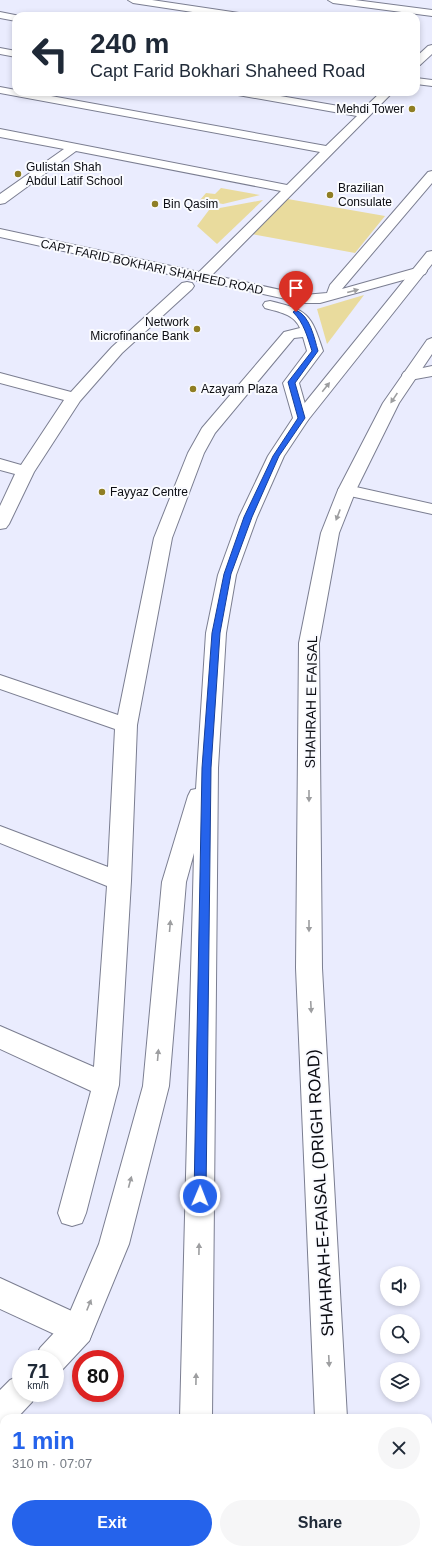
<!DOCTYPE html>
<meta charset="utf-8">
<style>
body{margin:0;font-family:Arial,sans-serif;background:#f6f6f7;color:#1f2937;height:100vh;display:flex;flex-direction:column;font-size:15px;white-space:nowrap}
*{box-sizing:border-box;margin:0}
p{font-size:13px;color:#747a83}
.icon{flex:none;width:22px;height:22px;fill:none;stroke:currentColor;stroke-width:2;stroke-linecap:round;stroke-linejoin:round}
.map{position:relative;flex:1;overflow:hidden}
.side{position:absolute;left:0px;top:1414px;width:432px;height:140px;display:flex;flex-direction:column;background:#fff;border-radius:12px 12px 0 0;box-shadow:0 2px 6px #0003}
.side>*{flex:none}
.top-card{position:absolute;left:12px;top:12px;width:408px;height:84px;border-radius:12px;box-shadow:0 2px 6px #0003;background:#fff;color:#1f2937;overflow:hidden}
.fabs{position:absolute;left:380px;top:1266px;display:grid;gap:8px}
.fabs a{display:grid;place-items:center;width:40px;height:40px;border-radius:50%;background:#fff;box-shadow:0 2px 6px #0003;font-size:20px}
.speed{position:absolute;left:12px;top:1350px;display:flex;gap:8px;font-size:20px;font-weight:700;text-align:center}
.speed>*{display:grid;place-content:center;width:52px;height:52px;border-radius:50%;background:#fff;box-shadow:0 2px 6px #0003;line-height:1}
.speed small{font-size:10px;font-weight:400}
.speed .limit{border:6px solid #d22;background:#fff;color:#111}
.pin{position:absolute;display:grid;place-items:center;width:34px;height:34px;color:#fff;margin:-41px -17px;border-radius:50% 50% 50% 0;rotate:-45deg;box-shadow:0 0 4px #0007}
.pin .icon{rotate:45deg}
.me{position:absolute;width:44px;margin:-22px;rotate:1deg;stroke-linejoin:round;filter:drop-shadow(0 0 3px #0008)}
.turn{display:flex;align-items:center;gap:14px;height:84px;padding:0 12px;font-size:18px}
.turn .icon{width:52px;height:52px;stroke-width:2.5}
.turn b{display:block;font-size:28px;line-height:34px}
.round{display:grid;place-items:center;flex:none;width:42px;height:42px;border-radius:21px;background:#f6f6f7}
.headline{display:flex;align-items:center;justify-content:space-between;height:68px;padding:0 12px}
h1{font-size:24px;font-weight:700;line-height:30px;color:#2563eb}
.primary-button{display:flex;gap:8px;margin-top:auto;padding:8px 12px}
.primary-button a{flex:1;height:46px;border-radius:24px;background:#2563eb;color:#fff;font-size:16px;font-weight:700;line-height:46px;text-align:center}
.primary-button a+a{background:#f6f6f7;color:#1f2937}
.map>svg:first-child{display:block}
</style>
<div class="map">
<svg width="432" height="1554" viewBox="0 0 432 1554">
<rect width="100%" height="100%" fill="#eaecfe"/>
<g fill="#e9db9d">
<polygon points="221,188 260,195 223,204 200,200 206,193 215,194"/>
<polygon points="282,198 385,216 355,253 246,233"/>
<polygon points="263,200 217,244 197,226 209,210"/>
<polygon points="364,295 327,344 317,309"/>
<polygon points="57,1550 147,1550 147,1554 52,1554"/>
</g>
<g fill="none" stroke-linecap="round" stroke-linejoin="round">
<g stroke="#7b7e91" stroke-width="2">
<g id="minor">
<polygon points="128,0 152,0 239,13 244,16 219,16 133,3"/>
<polygon points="328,0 355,0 432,10 432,16 333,3"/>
<polygon points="0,12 20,16 16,16 16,21 0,18"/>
<polygon points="432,45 432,54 420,65 416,66 416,57 428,46"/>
<polygon points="0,48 16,51 16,57 0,54"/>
<polygon points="416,78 432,80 432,86 416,84"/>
<polygon points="0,87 16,90 16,92 29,92 326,146 357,116 238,95 232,92 257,92 362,110 381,92 393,92 212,275 304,295 327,293 330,285 428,172 432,171 432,183 342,289 420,267 425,268 427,271 425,274 320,303 304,303 204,281 201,282 195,280 0,237 0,229 199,272 281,191 76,151 5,203 0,204 0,194 64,149 0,137 0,129 287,185 320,152 0,93"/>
<polygon points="187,282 192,283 194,286 192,289 122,353 80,401 34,472 9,524 6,528 0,529 0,506 15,474 0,470 0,459 21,465 64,400 0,383 0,373 71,392 112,347 182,283"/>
<path d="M 270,301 C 308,310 311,314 323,351 L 299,383 L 309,418 L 307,421 L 301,423 L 295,421 L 293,418 L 283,383 L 307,351 L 303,337 L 294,338 L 215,433 L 204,453 L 172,538 L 137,725 L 131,881 L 119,1085 L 86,1213 L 82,1223 L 72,1226 L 62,1223 L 58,1213 L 91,1091 L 0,1049 L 0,1026 L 94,1067 L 107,886 L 0,843 L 0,826 L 108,867 L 115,729 L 0,689 L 0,675 L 118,715 L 154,538 L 188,453 L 202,428 L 284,332 L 300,328 C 294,314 279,312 265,308 L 263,305 L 265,302 Z"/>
<polygon points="432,366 432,376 410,380 404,378 402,375 404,372"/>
<polygon points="347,485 432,504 432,514 341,494 338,490 341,486"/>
<polygon points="0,1278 89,1319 93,1330 89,1341 78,1345 0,1309"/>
</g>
</g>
<g stroke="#7b7e91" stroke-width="2">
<g id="highway">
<polygon points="432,251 432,264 308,420 284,456 257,517 236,575 226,633 218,768 212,1418 180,1418 194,853 186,882 169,1086 129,1244 89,1341 62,1370 55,1373 55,1359 35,1359 40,1348 67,1319 99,1244 143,1086 162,882 188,796 191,790 196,789 206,633 218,575 239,517 268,456 295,415 427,252"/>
<polygon points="432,338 432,354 399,403 356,490 339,533 319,643 322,968 347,1418 315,1418 296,968 299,643 321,533 338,490 383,403 427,340"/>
<polygon points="21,1375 21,1393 36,1393 32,1402 17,1418 4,1418 4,1427 0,1429 0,1390 10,1380"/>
<polygon points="177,1550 211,1550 210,1554 176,1554"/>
<rect x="321" y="1550" width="34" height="4"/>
</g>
</g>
<use href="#minor" fill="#fff" fill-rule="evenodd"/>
<use href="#highway" fill="#fff" fill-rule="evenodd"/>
</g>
<defs><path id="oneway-solid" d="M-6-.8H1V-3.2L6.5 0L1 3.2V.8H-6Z"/></defs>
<g fill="#9d9ea0">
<use href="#oneway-solid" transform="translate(353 291) rotate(-15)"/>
<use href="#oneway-solid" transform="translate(326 387) rotate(-51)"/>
<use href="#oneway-solid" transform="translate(394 398) rotate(124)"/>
<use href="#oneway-solid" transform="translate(338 515) rotate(111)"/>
<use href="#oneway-solid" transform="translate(309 796) rotate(90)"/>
<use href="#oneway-solid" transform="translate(170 926) rotate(-85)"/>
<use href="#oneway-solid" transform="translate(309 926) rotate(90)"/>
<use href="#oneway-solid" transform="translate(311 1007) rotate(87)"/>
<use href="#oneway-solid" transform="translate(158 1055) rotate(-85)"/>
<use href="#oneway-solid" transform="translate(130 1182) rotate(-75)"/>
<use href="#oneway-solid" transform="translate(199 1249) rotate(-89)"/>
<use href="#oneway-solid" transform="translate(89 1305) rotate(-68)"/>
<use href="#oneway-solid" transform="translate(329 1361) rotate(87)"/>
<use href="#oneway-solid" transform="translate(196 1379) rotate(-89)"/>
</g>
<path fill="#2563eb" stroke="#184099" d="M 296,310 C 310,316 314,337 318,351 L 295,383 L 305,418 L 279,456 L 252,517 L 231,574 L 220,633 L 211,768 L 206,1196 L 204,1200 L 200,1202 L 195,1200 L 194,1196 L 202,768 L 212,633 L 224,574 L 244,517 L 273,456 L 298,418 L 288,382 L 312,351 C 307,336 304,323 293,312 Z"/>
<g fill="#8f7e24" stroke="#fafbff" stroke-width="1.5">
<circle cx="412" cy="109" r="4"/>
<circle cx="18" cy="174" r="4"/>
<circle cx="330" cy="195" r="4"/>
<circle cx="155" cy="204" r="4"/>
<circle cx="197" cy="329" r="4"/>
<circle cx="193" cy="389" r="4"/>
<circle cx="102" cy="492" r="4"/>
</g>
<g text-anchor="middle" stroke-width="4" stroke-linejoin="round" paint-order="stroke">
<g font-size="12" fill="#0b0c12" stroke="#fafbff" text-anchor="start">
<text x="404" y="113" text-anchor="end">Mehdi Tower</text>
<text x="26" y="171">Gulistan Shah<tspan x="26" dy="14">Abdul Latif School</tspan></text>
<text x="338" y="192">Brazilian<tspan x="338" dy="14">Consulate</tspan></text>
<text x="163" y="208">Bin Qasim</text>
<text x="189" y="326" text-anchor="end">Network<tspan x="189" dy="14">Microfinance Bank</tspan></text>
<text x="201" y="393">Azayam Plaza</text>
<text x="110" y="496">Fayyaz Centre</text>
</g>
<g font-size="12" fill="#0b0c12" stroke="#fafbff">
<text transform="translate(152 267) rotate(12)" y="4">CAPT FARID BOKHARI SHAHEED ROAD</text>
</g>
<g font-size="14" fill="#0b0c12" stroke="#fafbff">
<text transform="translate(311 702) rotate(-89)" y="5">SHAHRAH E FAISAL</text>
</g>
<g font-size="17" fill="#0b0c12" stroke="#fafbff">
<text transform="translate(320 1193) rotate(-93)" y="6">SHAHRAH-E-FAISAL (DRIGH ROAD)</text>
</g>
</g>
</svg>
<div class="fabs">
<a><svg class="icon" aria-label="sound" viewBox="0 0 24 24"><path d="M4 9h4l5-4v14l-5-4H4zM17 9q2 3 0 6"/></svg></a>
<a><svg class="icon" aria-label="search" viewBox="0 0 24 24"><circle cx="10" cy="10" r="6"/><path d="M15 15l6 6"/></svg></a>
<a><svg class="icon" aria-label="layers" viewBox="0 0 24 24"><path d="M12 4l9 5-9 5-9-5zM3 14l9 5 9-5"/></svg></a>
</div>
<div class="speed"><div>71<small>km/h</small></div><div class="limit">80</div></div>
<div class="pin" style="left:296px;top:312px;background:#d93025"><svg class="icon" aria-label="arrive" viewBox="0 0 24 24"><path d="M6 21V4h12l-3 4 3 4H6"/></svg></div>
<svg class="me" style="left:200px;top:1196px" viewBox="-20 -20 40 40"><circle r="17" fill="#2563eb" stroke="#fff" stroke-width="3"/><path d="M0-11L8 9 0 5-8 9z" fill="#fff"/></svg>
<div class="top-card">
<div class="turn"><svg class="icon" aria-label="left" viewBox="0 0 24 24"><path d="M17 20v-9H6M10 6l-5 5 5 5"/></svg><div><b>240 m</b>Capt Farid Bokhari Shaheed Road</div></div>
</div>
<section class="side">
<div class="headline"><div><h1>1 min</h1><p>310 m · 07:07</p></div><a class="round"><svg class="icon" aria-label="close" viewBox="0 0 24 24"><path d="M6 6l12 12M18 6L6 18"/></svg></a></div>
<div class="primary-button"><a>Exit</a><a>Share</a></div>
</section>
</div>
